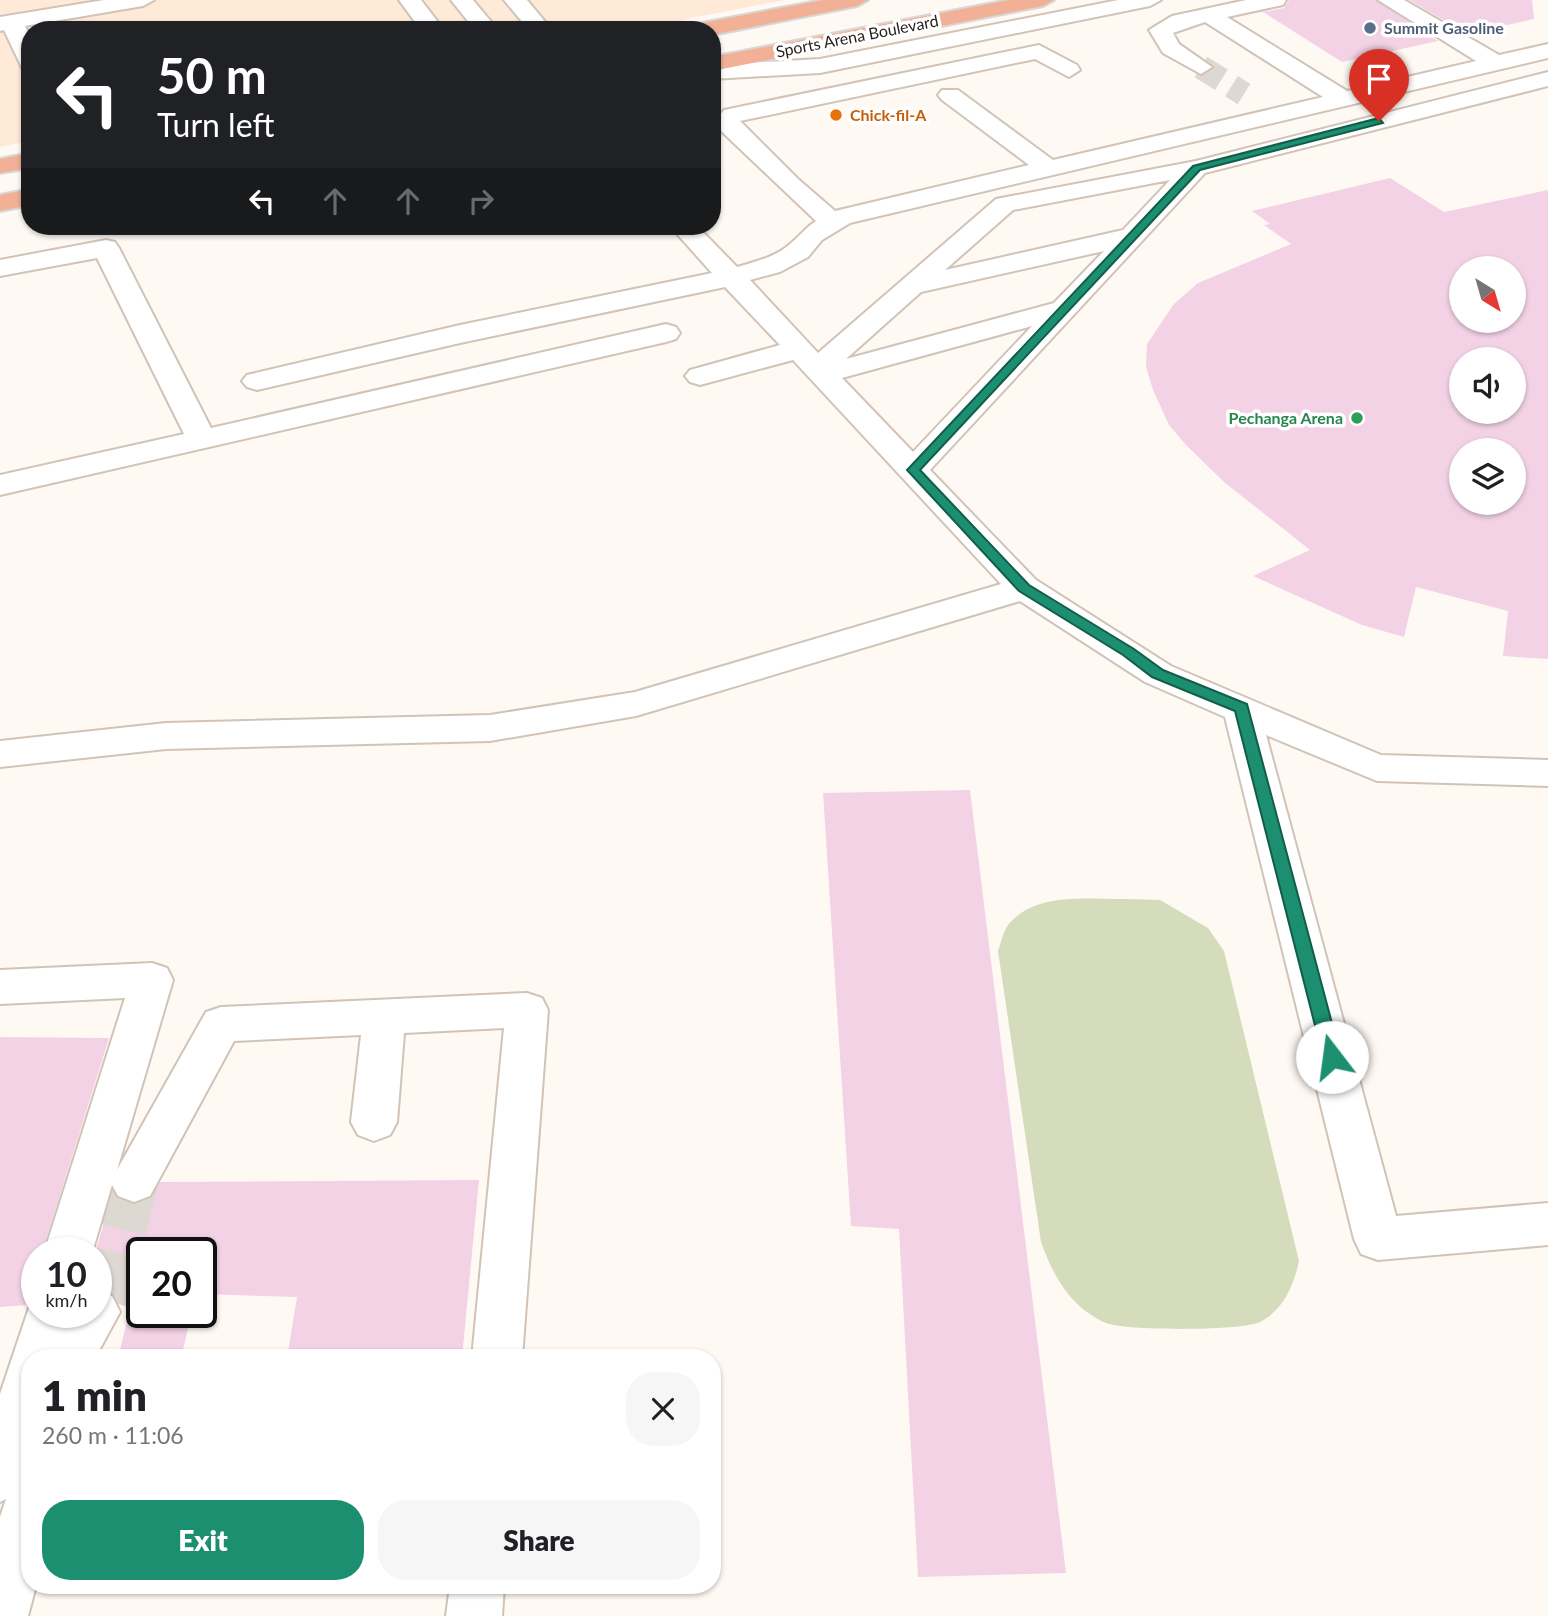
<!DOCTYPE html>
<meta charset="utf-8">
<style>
body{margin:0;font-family:Lato,sans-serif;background:#f6f6f6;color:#202124;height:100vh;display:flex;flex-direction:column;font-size:26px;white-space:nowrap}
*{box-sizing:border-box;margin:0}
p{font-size:23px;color:#757577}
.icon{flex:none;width:38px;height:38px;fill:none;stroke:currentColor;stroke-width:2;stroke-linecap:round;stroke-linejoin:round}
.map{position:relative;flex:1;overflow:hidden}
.panel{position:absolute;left:21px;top:1349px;width:700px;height:245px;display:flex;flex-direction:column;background:#fff;border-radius:28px;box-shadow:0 2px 5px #0004}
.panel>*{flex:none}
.banner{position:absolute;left:21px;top:21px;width:700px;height:214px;border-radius:28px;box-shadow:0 2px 5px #0004;background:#202124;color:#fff;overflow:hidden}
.needle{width:46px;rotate:143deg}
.fabs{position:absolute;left:1449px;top:256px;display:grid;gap:14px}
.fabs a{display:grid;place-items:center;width:77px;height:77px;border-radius:50%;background:#fff;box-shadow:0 2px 5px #0004;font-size:35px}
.speed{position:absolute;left:21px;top:1237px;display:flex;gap:14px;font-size:35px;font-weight:700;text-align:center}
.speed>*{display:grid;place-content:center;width:91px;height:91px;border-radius:50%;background:#fff;box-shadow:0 2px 5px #0004;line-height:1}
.speed small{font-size:18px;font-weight:400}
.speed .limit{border:4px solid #111;border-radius:10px;background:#fff;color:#111}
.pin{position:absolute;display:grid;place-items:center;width:60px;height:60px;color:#fff;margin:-72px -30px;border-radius:50% 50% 50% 0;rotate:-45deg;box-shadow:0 0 7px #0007}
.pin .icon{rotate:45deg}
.me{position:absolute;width:77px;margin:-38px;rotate:345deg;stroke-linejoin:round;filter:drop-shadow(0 0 5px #0008)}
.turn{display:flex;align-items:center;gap:24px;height:147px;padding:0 21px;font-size:32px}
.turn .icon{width:91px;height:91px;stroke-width:2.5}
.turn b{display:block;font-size:49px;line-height:60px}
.lanes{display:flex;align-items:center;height:66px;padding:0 21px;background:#0003;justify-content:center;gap:35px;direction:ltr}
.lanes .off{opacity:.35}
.round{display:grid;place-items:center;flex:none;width:74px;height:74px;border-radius:28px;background:#f6f6f6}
.headline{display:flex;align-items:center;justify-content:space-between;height:119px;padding:0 21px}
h1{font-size:42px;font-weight:800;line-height:52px}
.action{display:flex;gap:14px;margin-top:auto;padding:14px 21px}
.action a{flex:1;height:80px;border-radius:28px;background:#1c8f71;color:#fff;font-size:28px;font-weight:800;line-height:80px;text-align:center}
.action a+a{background:#f6f6f6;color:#202124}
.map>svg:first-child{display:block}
</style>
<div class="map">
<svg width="1548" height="1616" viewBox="0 0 1548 1616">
<rect width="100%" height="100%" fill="#fff9f4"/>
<polygon fill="#ffead7" points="0,0 785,0 630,30 30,30 30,141 0,147"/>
<path fill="#d4dcbb" d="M 1128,899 L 1160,900 L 1208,928 L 1224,951 L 1299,1261 C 1294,1284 1284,1310 1260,1322 C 1242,1331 1125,1331 1106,1323 C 1071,1308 1053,1276 1041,1242 L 998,951 C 1001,943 1003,932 1008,925 C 1036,891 1089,900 1128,899 Z"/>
<g fill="#f3d2e6" fill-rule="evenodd">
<polygon points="1289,0 1376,0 1438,41 1342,62 1263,12 1284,8"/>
<polygon points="1409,0 1532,0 1534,19 1468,34"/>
<path d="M 1390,178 L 1444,212 L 1548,190 L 1548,659 L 1503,656 L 1508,611 L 1416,587 L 1404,637 L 1362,625 L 1253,576 L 1310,550 L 1224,482 L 1186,445 L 1169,425 L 1153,390 L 1146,367 L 1147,344 L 1173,305 L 1198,283 L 1291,244 L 1264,225 L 1270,224 L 1252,211 ZM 1461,268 L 1514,268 L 1514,320 L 1461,320 ZM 1461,359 L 1514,359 L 1514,411 L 1461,411 ZM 1461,450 L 1514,450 L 1514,502 L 1461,502 Z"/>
<polygon points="970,790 977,847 1066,1573 918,1577 899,1229 851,1226 823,793"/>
<polygon points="0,1037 109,1038 42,1253 37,1253 37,1292 31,1295 27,1305 0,1307"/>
<polygon points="479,1180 462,1358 287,1358 297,1297 201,1294 201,1253 142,1253 142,1312 192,1312 181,1358 118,1358 133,1297 116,1299 113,1294 96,1288 95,1253 113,1192 117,1198 135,1204 151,1198 160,1182"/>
</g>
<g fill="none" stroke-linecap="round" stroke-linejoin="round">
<polyline stroke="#ded8d3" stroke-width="24" stroke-dasharray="24 12" stroke-linecap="butt" points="1201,67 1244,94"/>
<polyline stroke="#ded8d3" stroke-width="49" stroke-dasharray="49 24" stroke-linecap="butt" points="103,1300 134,1182"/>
<g stroke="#d1c3b7" stroke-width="4">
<g id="minor">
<polygon points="104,0 154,0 143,6 25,26 30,37 30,70 22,68 4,30 0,31 0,17"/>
<polygon points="399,0 421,0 444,30 421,30"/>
<polygon points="451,0 473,0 498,30 475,30"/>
<polygon points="504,0 527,0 552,30 529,30"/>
<polygon points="1118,0 1161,0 1150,6 820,73 712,79 712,65 820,59"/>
<path d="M 1246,0 L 1286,0 L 1283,5 L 1227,17 L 1347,91 L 1476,61 L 1378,0 L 1404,0 L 1499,55 L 1548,44 L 1548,58 L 850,223 L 822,240 L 808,257 L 780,272 L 750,280 L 818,353 L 996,199 L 1196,161 L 1548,72 L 1548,86 L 1205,173 L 930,470 L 1036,580 L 1171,666 L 1381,755 L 1548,760 L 1548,786 L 1377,781 L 1266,735 L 1396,1216 L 1548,1203 L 1548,1245 L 1378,1260 L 1361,1254 L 1354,1239 L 1225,717 L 1145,682 L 1020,601 L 636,716 L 490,741 L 166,749 L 0,767 L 0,741 L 166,723 L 490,715 L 635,692 L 1001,584 L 793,360 L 700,385 L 690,382 L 685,376 L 690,370 L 780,345 L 725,287 L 460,343 L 257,390 L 247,387 L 242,381 L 247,375 L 460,325 L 712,273 L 670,226 L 697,226 L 737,267 C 754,262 776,257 790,244 C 800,236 805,228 816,221 L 717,127 L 714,122 L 724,110 L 1039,45 L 1077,65 L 1080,70 L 1069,77 L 1035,59 L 740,121 L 798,179 L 835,211 L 1029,165 L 942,100 L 938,95 L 942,90 L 958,90 L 1053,160 L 1323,97 L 1205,22 L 1173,33 L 1179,44 L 1212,67 L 1201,74 L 1163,53 L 1149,30 L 1172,16 ZM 1170,180 L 1123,230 L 945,270 L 1013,210 ZM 1104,251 L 1054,303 L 846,359 L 921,292 ZM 1032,326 L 913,452 L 842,378 Z"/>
<polygon points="106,240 115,242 119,248 211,428 666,324 676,327 680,333 676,339 666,342 0,495 0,475 184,434 97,258 0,276 0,260"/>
<polygon points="152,963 167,968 173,980 117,1170 206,1012 221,1007 527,993 542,998 548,1010 522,1358 472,1358 504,1028 404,1033 397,1122 390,1135 374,1141 358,1135 351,1122 361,1035 234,1041 150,1196 134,1202 118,1196 112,1185 92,1253 44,1253 125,998 0,1004 0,970"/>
<polygon points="96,1290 112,1296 120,1312 95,1358 30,1358 30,1464 24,1481 30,1479 30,1586 36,1586 28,1616 0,1616 0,1517 6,1499 0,1502 0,1394 33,1296 37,1294 37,1312 96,1312"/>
<polygon points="450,1586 504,1586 502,1616 446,1616"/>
</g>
</g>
<g stroke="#d8d7d6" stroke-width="4">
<g id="major">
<polygon points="823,0 868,0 857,6 712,35 712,30 691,30 702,23"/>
<polygon points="1009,0 1054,0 1043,6 712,71 712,57"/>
<polygon points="30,153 30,168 0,173 0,159"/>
<polygon points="30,189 30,205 0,211 0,195"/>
</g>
</g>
<use href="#minor" fill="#fff" fill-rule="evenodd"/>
<use href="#major" fill="#f2b097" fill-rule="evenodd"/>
</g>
<polygon fill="#1c8f71" stroke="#125d49" stroke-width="2" points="1379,118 1383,123 1200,170 920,470 1029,585 1134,649 1163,670 1247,704 1341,1057 1332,1065 1323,1057 1235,711 1152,677 1123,655 1019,591 907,470 1193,166"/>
<circle fill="#5c6f8a" stroke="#fff" stroke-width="2.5" cx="1370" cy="28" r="7"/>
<circle fill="#e8710a" stroke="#fff" stroke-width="2.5" cx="836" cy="115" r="7"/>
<circle fill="#2e9e5b" stroke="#fff" stroke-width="2.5" cx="1357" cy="418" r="7"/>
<g text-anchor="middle" stroke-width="7" stroke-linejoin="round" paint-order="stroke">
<g font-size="16" font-weight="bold" fill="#4e5e75" stroke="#fff" text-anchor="start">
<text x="1384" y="34">Summit Gasoline</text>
</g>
<g font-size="16" fill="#241f1a" stroke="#fff">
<text transform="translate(857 36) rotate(-11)" y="6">Sports Arena Boulevard</text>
</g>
<g font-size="16" font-weight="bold" fill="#c56008" stroke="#fff" text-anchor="start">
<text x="850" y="121">Chick-fil-A</text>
</g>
<g font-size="16" font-weight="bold" fill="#27864d" stroke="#fff" text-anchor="end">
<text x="1343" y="424">Pechanga Arena</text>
</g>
</g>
</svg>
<div class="fabs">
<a><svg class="needle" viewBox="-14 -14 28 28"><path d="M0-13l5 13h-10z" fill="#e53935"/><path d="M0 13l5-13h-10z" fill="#757577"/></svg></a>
<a><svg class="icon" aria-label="sound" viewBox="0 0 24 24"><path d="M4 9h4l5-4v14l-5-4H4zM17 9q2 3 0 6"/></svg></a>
<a><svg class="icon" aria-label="layers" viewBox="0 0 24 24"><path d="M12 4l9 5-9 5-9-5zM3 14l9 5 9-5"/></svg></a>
</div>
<div class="speed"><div>10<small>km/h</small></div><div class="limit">20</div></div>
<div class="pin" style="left:1379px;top:121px;background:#d93025"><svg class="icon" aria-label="arrive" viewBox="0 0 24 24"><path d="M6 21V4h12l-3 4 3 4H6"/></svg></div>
<svg class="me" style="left:1332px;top:1057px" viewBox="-20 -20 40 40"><circle r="19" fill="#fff"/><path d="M0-13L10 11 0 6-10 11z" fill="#1c8f71"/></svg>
<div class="banner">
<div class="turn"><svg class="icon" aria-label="left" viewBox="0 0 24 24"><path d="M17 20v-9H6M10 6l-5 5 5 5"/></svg><div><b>50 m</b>Turn left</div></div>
<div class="lanes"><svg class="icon" aria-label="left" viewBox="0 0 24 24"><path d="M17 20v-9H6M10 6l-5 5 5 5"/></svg><svg class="icon off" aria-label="ahead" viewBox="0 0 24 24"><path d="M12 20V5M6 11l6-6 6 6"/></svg><svg class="icon off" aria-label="ahead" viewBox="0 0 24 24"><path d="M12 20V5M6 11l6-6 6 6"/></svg><svg class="icon off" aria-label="right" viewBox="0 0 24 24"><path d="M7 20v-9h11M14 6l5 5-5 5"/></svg></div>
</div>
<section class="panel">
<div class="headline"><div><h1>1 min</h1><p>260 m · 11:06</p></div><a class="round"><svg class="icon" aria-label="close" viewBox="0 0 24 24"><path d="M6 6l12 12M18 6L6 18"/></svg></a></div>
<div class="action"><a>Exit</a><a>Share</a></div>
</section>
</div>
